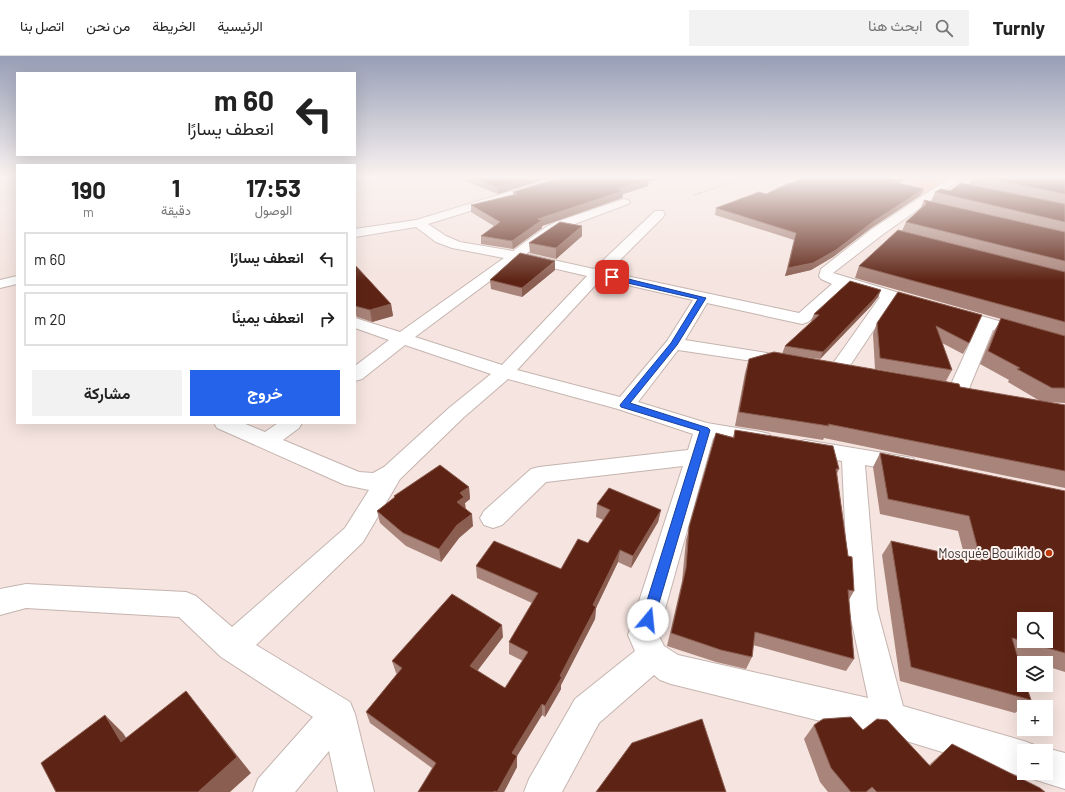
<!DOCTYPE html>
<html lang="ar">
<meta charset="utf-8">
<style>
body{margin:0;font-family:Barlow,Vazirmatn,sans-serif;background:#f2f2f2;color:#222;direction:rtl;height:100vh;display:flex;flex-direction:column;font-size:15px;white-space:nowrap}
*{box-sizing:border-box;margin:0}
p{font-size:13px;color:#767676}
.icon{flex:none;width:22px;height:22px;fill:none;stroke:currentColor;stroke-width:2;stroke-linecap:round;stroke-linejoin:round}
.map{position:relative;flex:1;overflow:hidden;direction:ltr}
.details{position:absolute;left:16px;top:108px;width:340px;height:260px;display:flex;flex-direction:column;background:#fff;border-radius:0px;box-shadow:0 4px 16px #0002;direction:rtl}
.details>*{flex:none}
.banner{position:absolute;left:16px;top:16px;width:340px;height:84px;border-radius:0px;box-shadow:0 4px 16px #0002;direction:rtl;background:#fff;color:#222;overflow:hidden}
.tools{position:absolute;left:1017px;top:556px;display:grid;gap:8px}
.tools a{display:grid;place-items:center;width:36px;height:36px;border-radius:0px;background:#fff;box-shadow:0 4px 16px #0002;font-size:20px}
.pin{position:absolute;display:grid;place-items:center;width:34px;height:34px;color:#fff;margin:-17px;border-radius:8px;box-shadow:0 2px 6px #0006}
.me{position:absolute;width:44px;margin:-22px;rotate:17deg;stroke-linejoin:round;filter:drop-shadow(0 0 3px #0008)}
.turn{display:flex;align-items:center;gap:14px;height:84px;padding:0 16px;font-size:18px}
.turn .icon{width:52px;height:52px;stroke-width:2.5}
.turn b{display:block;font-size:28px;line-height:34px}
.eta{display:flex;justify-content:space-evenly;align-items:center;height:68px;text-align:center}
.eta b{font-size:24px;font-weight:700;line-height:28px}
.action{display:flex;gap:8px;margin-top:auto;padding:8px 16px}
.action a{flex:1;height:46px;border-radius:0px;background:#2563eb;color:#fff;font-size:16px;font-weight:700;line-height:46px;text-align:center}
.action a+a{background:#f2f2f2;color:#222}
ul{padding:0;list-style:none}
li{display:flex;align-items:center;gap:12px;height:54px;margin:0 8px 6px;padding:0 8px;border:2px solid #e0e0e0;border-radius:0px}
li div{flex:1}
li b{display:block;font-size:15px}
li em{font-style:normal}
header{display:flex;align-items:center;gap:24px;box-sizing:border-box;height:56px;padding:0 20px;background:#fff;border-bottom:1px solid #e0e0e0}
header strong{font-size:19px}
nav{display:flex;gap:22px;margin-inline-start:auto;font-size:14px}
.search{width:280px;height:36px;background:#f2f2f2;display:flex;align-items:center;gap:10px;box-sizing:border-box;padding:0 14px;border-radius:0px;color:#767676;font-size:15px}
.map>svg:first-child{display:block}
</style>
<header>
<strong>Turnly</strong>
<div class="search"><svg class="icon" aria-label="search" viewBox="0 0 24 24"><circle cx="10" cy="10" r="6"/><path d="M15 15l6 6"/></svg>ابحث هنا</div>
<nav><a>الرئيسية</a><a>الخريطة</a><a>من نحن</a><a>اتصل بنا</a></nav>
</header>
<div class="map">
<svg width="1065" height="736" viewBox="0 0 1065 736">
<rect width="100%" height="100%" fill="#f5e4df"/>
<polygon fill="#fab6a4" points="921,122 950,122 924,138 901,133"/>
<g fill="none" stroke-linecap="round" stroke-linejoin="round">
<g stroke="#c5b4af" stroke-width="2">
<g id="street">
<path d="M 555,122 L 572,122 L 571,124 L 428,168 L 446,180 L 460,186 L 513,195 L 546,171 L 556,166 L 624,143 L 628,144 L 630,146 L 628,148 L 564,172 L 554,177 L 526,198 L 594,213 L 655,155 L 663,155 L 665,158 L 663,161 L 608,216 L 799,257 L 832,228 L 821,223 L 819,220 L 821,213 L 872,173 L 950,122 L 962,122 L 882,179 L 833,217 L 929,246 L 931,249 L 929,252 L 923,254 L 893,245 L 845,317 L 838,319 L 831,317 L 829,313 L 880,241 L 846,231 L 808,266 L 802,268 L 707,247 L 685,284 L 786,300 L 792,301 L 795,305 L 792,309 L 786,310 L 678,294 L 638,346 L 707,367 L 761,376 L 769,378 L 772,383 L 769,388 L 761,390 L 713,382 L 658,578 L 664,590 L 678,599 L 868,642 L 849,553 L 842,405 L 797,396 L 794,391 L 797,386 L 805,384 L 913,402 L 916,408 L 913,414 L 905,416 L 865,409 L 877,553 L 903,650 L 1024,685 L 1037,690 L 1038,695 L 1024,695 L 1024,717 L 1046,717 L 1046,695 L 1039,695 L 1046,692 L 1065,697 L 1065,733 L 1033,723 L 1031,718 L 1024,721 L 890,680 L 853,673 L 671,628 L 660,624 L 654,619 L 599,667 L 562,736 L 524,736 L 529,723 L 575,643 L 635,595 L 628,579 L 683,410 L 546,426 L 502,469 L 493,472 L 484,469 L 480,462 L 484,455 L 531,413 L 539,411 L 688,394 L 693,378 L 618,353 L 508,323 L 463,362 L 400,423 L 363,486 L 256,589 L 350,646 L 355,658 L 374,736 L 338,736 L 329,695 L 295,736 L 253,736 L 258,723 L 313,661 L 221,601 L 179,561 L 26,552 L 0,559 L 0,533 L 26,528 L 186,536 L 196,540 L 232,571 L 345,472 L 369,434 L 345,429 L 217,372 L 214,367 L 243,367 L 265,376 L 278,367 L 302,367 L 299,372 L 283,384 L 359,416 L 373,417 L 384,411 L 449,352 L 491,318 L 405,289 L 362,323 L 355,325 L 355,310 L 389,284 L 355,272 L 355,262 L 400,276 L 504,202 L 452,192 L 436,186 L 416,171 L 355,181 L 355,173 L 416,164 ZM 518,204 L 587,220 L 502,309 L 415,281 ZM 601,223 L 693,244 L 667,285 L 620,341 L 517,314 Z"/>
<polygon points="17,220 17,228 0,232 0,224"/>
<polygon points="953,252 1065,284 1065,294 993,274 968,335 965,339 958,341 951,339 948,335 978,269 947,260 945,257 947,254"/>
</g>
</g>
<polyline stroke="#b4a7a3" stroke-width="1.5" stroke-dasharray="2.5 1" stroke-linecap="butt" points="694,139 743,122"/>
<use href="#street" fill="#fff" fill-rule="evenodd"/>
</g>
<g fill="#a9847a">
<polygon points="457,122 549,122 498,138"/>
<polygon points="559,122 663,122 649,126 648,130 623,138 622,142 542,170 542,172 513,193 481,188 481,180 494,170 471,156 471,149 513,139 513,136"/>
<polygon points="802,122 908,122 899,127 924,133 921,139 871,172 833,201 811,214 785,220 794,184 715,159 716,152 766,138 792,127"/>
<polygon points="972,122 1065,122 1065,347 1046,346 1065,349 1065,432 824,382 823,384 735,370 745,317 749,303 915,320 875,313 873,278 877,267 898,236 969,287 963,298 942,287 952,314 946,325 960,331 1040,345 1008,326 1009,324 980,308 994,275 1001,263 855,222 859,210 902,175 906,166 920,153 924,144 931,146 935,136 950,135 970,128"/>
<polygon points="582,170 582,180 556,203 530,197 529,187"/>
<polygon points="355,209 391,248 393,260 372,266 357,261 355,258"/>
<polygon points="555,214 522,241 491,233 490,224"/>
<polygon points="881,234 878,241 871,250 820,303 782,298 785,290 812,265 811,265 814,258"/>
<polygon points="735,374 839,413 837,418 848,500 854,535 849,544 854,603 846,615 753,589 752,601 746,613 716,606 667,590 682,525 686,484 716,377 733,381"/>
<polygon points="880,397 1065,435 1065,616 1046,610 1046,607 1034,607 1018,602 1031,644 1015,657 900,625 882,499 891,485 965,502 958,475 880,458 873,411"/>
<polygon points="469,431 470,443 465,447 465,452 473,470 459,482 441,506 406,490 380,467 377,455 394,442 394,440"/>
<polygon points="597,448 661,454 658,466 631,512 618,506 596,552 595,563 561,629 561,633 545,661 542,659 517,700 517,711 504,736 418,736 432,712 370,667 366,656 397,618 396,617 392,605 503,581 477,615 505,632 523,605 509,598 509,586 532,547 477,522 476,510 561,513 588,487 603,464 596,461"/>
<polygon points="814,669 863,674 929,709 952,688 1045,736 828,736 820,726 804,683"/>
</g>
<g fill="#8b5e52">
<polygon points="526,122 549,122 498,138 497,131"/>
<polygon points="643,122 663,122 649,126 648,130 623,138 622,142 542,170 542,172 513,193 512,185 538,163 618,133"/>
<polygon points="899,122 908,122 891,132 893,126"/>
<polygon points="924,133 921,139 871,172 833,201 811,214 785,220 788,212 874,165"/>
<polygon points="582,170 582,180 556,203 556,192"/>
<polygon points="555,205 555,214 522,241 522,232"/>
<polygon points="881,234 878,241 871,250 820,303 823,296"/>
<polygon points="391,248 393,260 372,266 370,254"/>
<polygon points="469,431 470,443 465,447 466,454 457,446 460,437"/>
<polygon points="661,454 658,466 631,512 633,500"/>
<polygon points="472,458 473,470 459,482 441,506 439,493 457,469"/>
<polygon points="620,494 618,506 596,552 595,563 561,629 561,633 545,661 545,650 560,620 593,549"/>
<polygon points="502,569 503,581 472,622 470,610"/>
<polygon points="186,635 251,717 230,736 198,736"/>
<polygon points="542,648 542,659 517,700 517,711 504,736 497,736 512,697"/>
<polygon points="105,659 123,677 139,702 121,686"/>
</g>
<g fill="#5d2415" stroke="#8b5e52" fill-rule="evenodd">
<polygon points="475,122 526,122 497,131"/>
<polygon points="559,122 649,123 618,133 623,135 538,163 542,164 512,185 481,180 500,166 471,149 517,138 513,136"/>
<polygon points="802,122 899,122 893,126 924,133 874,165 836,194 813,207 788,212 796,177 716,152 759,136 766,138 789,127 792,127"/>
<polygon points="986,122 1065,122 1065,138"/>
<polygon points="961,127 1065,148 1065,166 935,136 941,133 950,135"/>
<polygon points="924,144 1065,176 1065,205 906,166 926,148"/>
<polygon points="560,166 582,170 556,192 529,187"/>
<polygon points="898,174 1065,216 1065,266 859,210"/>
<polygon points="520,197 555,205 522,232 490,224"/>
<polygon points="355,209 391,248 370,254 355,250"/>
<polygon points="850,225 881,234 874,243 823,296 785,290 819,259 814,258"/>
<polygon points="898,236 982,259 969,287 936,270 952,314 880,302 877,267"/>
<polygon points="1001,262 1065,280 1065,332 1052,332 1017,313 1020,312 988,295"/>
<polygon points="774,296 959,328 960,331 1065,349 1065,415 828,368 829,370 739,356 749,303"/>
<polygon points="735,374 833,390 839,413 836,413 848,500 852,501 854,535 848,534 854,603 755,576 752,601 721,594 671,577 686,512 689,471 716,377 734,382"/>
<path d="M 880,397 L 1065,435 L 1065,597 L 1012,582 L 1024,622 L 1024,629 L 1026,629 L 1031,644 L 911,611 L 891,485 L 981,505 L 969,460 L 888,443 ZM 1024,563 L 1046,563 L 1046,585 L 1024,585 Z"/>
<polygon points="440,409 469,431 460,437 464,441 457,446 472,458 457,469 439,493 403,477 377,455 395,441 394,440"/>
<polygon points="609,432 661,454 633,500 620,494 593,549 596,551 560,620 562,621 545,650 542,648 512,697 517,700 497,736 494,735 494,736 418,736 436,707 366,656 402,612 392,605 452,538 502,569 470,610 505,632 528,596 509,586 538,537 476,510 494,485 561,513 578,483 588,487 610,454 597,448"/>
<polygon points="186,635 237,701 198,736 56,736 41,707 105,659 121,686"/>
<polygon points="851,661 863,674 877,663 887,664 930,710 952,688 1040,732 1045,736 877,736 872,731 866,736 851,736 831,712 814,669 823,663"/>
<polygon points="702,663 726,736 596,736 632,687"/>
</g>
<linearGradient id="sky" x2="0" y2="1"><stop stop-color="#979eb6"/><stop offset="0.54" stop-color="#faf3f1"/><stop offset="1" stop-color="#faf3f1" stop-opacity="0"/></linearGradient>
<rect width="1065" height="225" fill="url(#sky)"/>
<polygon fill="#2563eb" stroke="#184099" points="612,219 706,242 677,289 630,347 708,372 710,374 654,564 652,568 648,570 643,568 641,564 700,375 621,351 620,349 671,287 698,243 610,223 610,220"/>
<circle fill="#c0380a" stroke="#fdf3f0" stroke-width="1.5" cx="1049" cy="497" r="4"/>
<g text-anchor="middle" stroke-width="4" stroke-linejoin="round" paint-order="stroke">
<g font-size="13" fill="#3d3735" stroke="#fdf3f0" text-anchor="end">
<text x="1041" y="502">Mosquée Bouikido</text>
</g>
</g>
</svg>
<div class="tools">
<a><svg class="icon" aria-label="search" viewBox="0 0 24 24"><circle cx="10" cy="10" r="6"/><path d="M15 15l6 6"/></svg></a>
<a><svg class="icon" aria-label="layers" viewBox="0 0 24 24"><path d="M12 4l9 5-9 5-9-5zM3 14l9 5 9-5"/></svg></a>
<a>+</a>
<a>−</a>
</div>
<div class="pin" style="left:612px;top:221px;background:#d93025"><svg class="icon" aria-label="arrive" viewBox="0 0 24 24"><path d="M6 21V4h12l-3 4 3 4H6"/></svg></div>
<svg class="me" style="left:648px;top:564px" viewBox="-20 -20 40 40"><circle r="19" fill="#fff"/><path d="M0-13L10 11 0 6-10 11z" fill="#2563eb"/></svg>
<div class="banner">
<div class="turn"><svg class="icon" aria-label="left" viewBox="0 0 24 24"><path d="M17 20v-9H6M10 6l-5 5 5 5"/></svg><div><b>60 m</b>انعطف يسارًا</div></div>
</div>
<section class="details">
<div class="eta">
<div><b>17:53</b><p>الوصول</p></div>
<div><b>1</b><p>دقيقة</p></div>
<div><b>190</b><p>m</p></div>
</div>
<ul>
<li><svg class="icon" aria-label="left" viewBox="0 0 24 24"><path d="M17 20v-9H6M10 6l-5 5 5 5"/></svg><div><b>انعطف يسارًا</b></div><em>60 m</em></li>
<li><svg class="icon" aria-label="right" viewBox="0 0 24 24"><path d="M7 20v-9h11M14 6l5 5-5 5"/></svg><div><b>انعطف يمينًا</b></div><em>20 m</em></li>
</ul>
<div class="action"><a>خروج</a><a>مشاركة</a></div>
</section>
</div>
